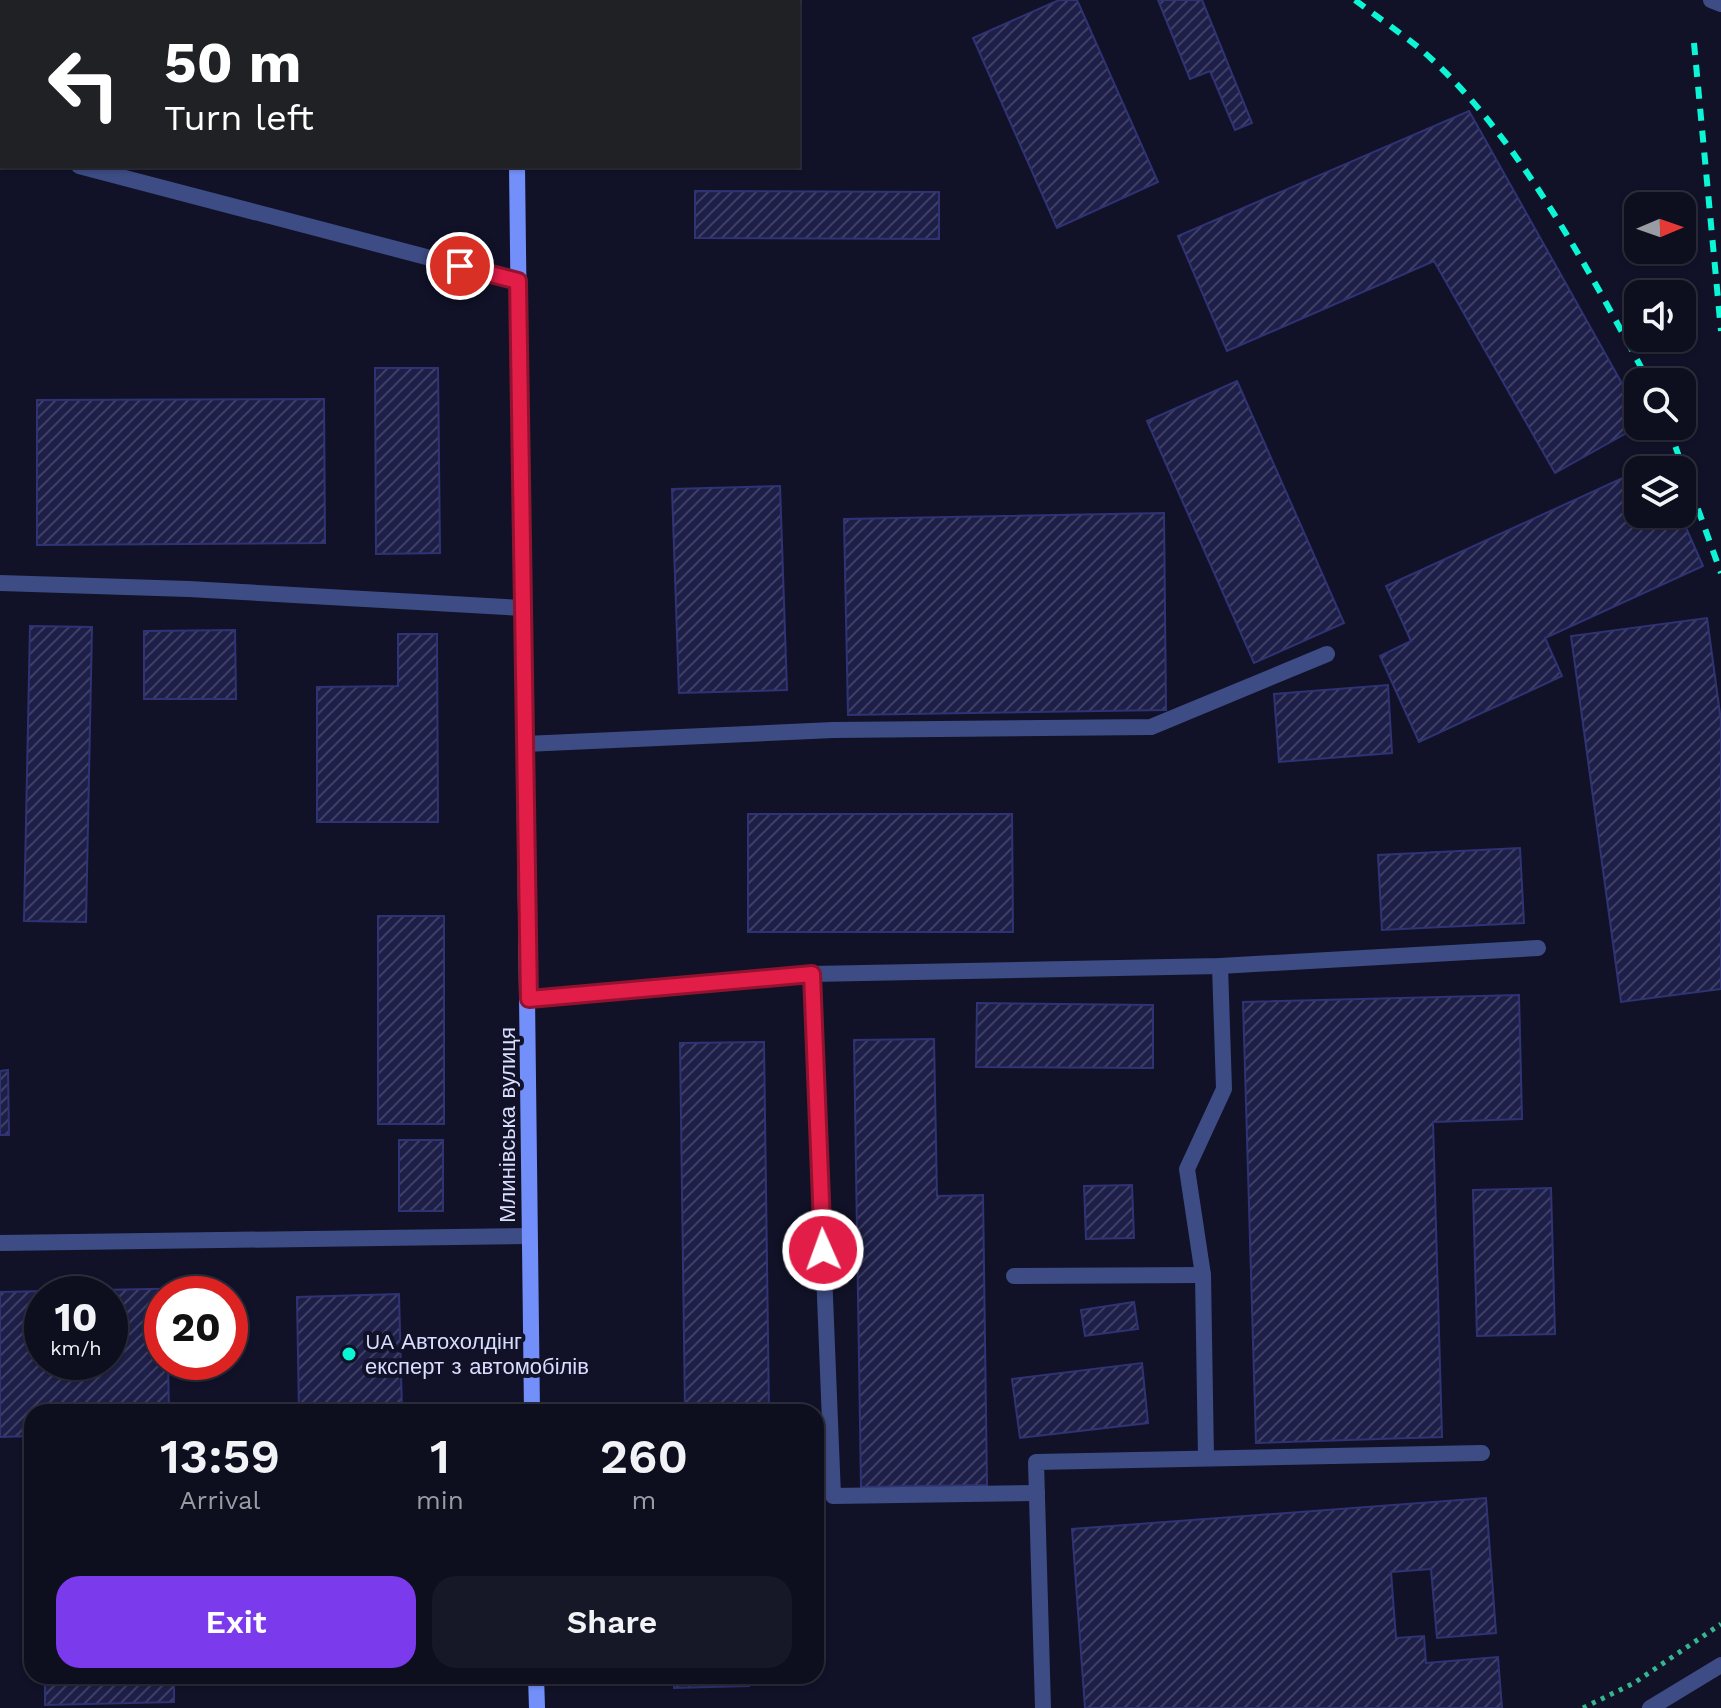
<!DOCTYPE html>
<meta charset="utf-8">
<style>
body{margin:0;font-family:"Work Sans",sans-serif;background:#161727;color:#f1f3f6;height:100vh;display:flex;flex-direction:column;font-size:30px;white-space:nowrap}
*{box-sizing:border-box;margin:0}
p{font-size:26px;color:#9a9ca4}
.icon{flex:none;width:44px;height:44px;fill:none;stroke:currentColor;stroke-width:2;stroke-linecap:round;stroke-linejoin:round}
.map{position:relative;flex:1;overflow:hidden}
.panel{position:absolute;left:24px;top:1404px;width:800px;height:280px;display:flex;flex-direction:column;background:#0d0e1e;border-radius:24px;box-shadow:0 2px 6px #0004,0 0 0 2px #2d2e3c}
.panel>*{flex:none}
.top-card{position:absolute;left:0px;top:0px;width:800px;height:168px;box-shadow:0 2px 6px #0004,0 0 0 2px #2d2e3c;background:#202124;color:#fff;overflow:hidden}
.needle{width:52px;rotate:88deg}
.tools{position:absolute;left:1624px;top:192px;display:grid;gap:16px}
.tools a{display:grid;place-items:center;width:72px;height:72px;border-radius:16px;background:#0d0e1e;box-shadow:0 2px 6px #0004,0 0 0 2px #2d2e3c;font-size:40px}
.speed{position:absolute;left:24px;top:1276px;display:flex;gap:16px;font-size:40px;font-weight:700;text-align:center}
.speed>*{display:grid;place-content:center;width:104px;height:104px;border-radius:50%;background:#0d0e1e;box-shadow:0 2px 6px #0004,0 0 0 2px #2d2e3c;line-height:1}
.speed small{font-size:20px;font-weight:400}
.speed .limit{border:12px solid #d22;background:#fff;color:#111}
.pin{position:absolute;display:grid;place-items:center;width:68px;height:68px;color:#fff;margin:-34px;border:4px solid #fff;border-radius:50%;box-shadow:0 2px 8px #0007}
.me{position:absolute;width:88px;margin:-44px;rotate:358deg;stroke-linejoin:round;filter:drop-shadow(0 0 6px #0008)}
.turn{display:flex;align-items:center;gap:28px;height:168px;padding:0 32px;font-size:36px}
.turn .icon{width:104px;height:104px;stroke-width:2.5}
.turn b{display:block;font-size:56px;line-height:68px}
.eta{display:flex;justify-content:space-evenly;align-items:center;height:136px;text-align:center}
.eta b{font-size:48px;font-weight:600;line-height:56px}
.button{display:flex;gap:16px;margin-top:auto;padding:16px 32px}
.button a{flex:1;height:92px;border-radius:24px;background:#7c3aed;color:#fff;font-size:32px;font-weight:600;line-height:92px;text-align:center}
.button a+a{background:#161727;color:#f1f3f6}
.map>svg:first-child{display:block}
</style>
<div class="map">
<svg width="1721" height="1708" viewBox="0 0 1721 1708">
<defs>
<pattern id="building-hatch" width="6" height="6" patternUnits="userSpaceOnUse" patternTransform="scale(2)"><rect width="6" height="6" fill="#1e1f48"/><path d="M-1 1l2-2M0 6l6-6M5 7l2-2" fill="none" stroke="#3e3f63"/></pattern>
</defs>
<rect width="100%" height="100%" fill="#111228"/>
<g fill="url(#building-hatch)" stroke="#303373" stroke-width="2" fill-rule="evenodd">
<polygon points="1059,0 1077,0 1158,182 1057,228 973,38"/>
<polygon points="1158,0 1202,0 1252,123 1235,130 1210,71 1190,79"/>
<polygon points="1469,111 1638,412 1639,426 1555,473 1434,261 1227,351 1178,236"/>
<polygon points="695,191 939,192 939,239 695,238"/>
<polygon points="375,368 438,368 440,553 376,554"/>
<polygon points="1237,381 1344,623 1254,663 1147,421"/>
<polygon points="324,399 325,543 37,545 37,400"/>
<polygon points="1638,471 1638,514 1680,514 1703,566 1545,638 1562,676 1419,742 1380,656 1411,641 1386,586"/>
<polygon points="780,486 787,690 679,693 672,489"/>
<polygon points="1164,513 1166,710 848,715 844,519"/>
<polygon points="1707,618 1721,721 1721,989 1621,1002 1571,636"/>
<polygon points="30,626 92,627 86,922 24,921"/>
<polygon points="235,630 236,699 144,699 144,631"/>
<polygon points="398,634 437,634 438,822 317,822 317,687 398,686"/>
<polygon points="1388,685 1392,753 1279,762 1274,694"/>
<polygon points="748,814 1012,814 1013,932 748,932"/>
<polygon points="1520,848 1524,923 1382,930 1378,855"/>
<rect x="378" y="916" width="66" height="208"/>
<polygon points="1519,995 1522,1119 1433,1122 1442,1437 1256,1443 1243,1002"/>
<polygon points="977,1003 1153,1005 1153,1068 976,1067"/>
<polygon points="934,1039 937,1196 983,1195 987,1485 861,1487 854,1040"/>
<polygon points="764,1042 769,1412 685,1412 680,1043"/>
<polygon points="8,1070 9,1135 0,1135 0,1071"/>
<rect x="399" y="1140" width="44" height="71"/>
<polygon points="1132,1185 1134,1238 1086,1239 1084,1186"/>
<polygon points="1551,1188 1555,1334 1477,1336 1473,1190"/>
<path d="M 199,1288 L 199,1294 L 162,1294 L 162,1362 L 168,1362 L 169,1412 L 32,1412 L 32,1436 L 0,1437 L 0,1292 ZM 42,1294 L 110,1294 L 110,1362 L 42,1362 Z"/>
<polygon points="399,1294 402,1412 299,1412 297,1297"/>
<polygon points="1134,1302 1138,1329 1085,1336 1081,1310"/>
<polygon points="1142,1363 1148,1423 1020,1438 1012,1379"/>
<polygon points="1486,1498 1496,1633 1437,1638 1431,1569 1391,1572 1396,1638 1424,1636 1426,1663 1498,1657 1502,1708 1085,1708 1072,1529"/>
<polygon points="45,1676 174,1676 174,1702 45,1705"/>
<polygon points="674,1676 749,1676 749,1686 674,1688"/>
</g>
<g fill="none" stroke-linecap="round" stroke-linejoin="round">
<polyline stroke="#35b68f" stroke-width="5" stroke-dasharray="4 6" stroke-linecap="butt" points="1583,1708 1634,1683 1721,1624"/>
<g stroke="#3e4c85" stroke-width="16">
<polyline points="0,145 2,146"/>
<polyline points="79,166 518,281"/>
<polyline points="0,583 189,589 522,608"/>
<polyline points="525,744 833,730 1151,727 1327,654"/>
<polyline points="812,974 833,1496 1037,1493"/>
<polyline points="529,999 812,974 1220,966 1538,948"/>
<polyline points="0,1243 529,1236"/>
<polyline points="1014,1276 1203,1275"/>
<polyline points="1206,1458 1203,1275 1187,1169 1224,1089 1220,966"/>
<polyline points="1043,1708 1036,1462 1482,1453"/>
</g>
<g stroke="#3e4c85" stroke-width="16">
<polyline points="1711,0 1721,4"/>
<polyline points="1650,1708 1721,1665"/>
</g>
<g stroke="#7390fa" stroke-width="16">
<polyline points="516,0 516,2"/>
<polyline points="517,166 532,1412"/>
<polyline points="536,1676 537,1708"/>
</g>
<g stroke="#0cf6d6" stroke-width="6" stroke-dasharray="12 10" stroke-linecap="butt">
<path d="M 1355,0 C 1376,16 1398,31 1418,47 C 1516,130 1589,271 1649,382"/>
<polyline points="1694,43 1721,331"/>
<polyline points="1668,426 1721,573"/>
</g>
</g>
<g fill="none" stroke-linecap="round" stroke-linejoin="round">
<g stroke="#92132f" stroke-width="20">
<polyline id="route" points="460,266 518,281 529,999 812,974 823,1250"/>
</g>
<use href="#route" stroke="#e11d48" stroke-width="14"/>
</g>
<circle fill="#0cf6d6" stroke="#111228" stroke-width="3" cx="349" cy="1354" r="8"/>
<g text-anchor="middle" stroke-width="8" stroke-linejoin="round" paint-order="stroke">
<g font-size="22" fill="#d9ddfe" stroke="#111228">
<text transform="translate(507 1125) rotate(-90)" y="8">Млинівська вулиця</text>
</g>
<g font-size="22" fill="#d9ddfe" stroke="#111228" text-anchor="start">
<text x="365" y="1349">UA Автохолдінг<tspan x="365" dy="25">експерт з автомобілів</tspan></text>
</g>
</g>
</svg>
<div class="tools">
<a><svg class="needle" viewBox="-14 -14 28 28"><path d="M0-13l5 13h-10z" fill="#e53935"/><path d="M0 13l5-13h-10z" fill="#9a9ca4"/></svg></a>
<a><svg class="icon" aria-label="sound" viewBox="0 0 24 24"><path d="M4 9h4l5-4v14l-5-4H4zM17 9q2 3 0 6"/></svg></a>
<a><svg class="icon" aria-label="search" viewBox="0 0 24 24"><circle cx="10" cy="10" r="6"/><path d="M15 15l6 6"/></svg></a>
<a><svg class="icon" aria-label="layers" viewBox="0 0 24 24"><path d="M12 4l9 5-9 5-9-5zM3 14l9 5 9-5"/></svg></a>
</div>
<div class="speed"><div>10<small>km/h</small></div><div class="limit">20</div></div>
<div class="pin" style="left:460px;top:266px;background:#d93025"><svg class="icon" aria-label="arrive" viewBox="0 0 24 24"><path d="M6 21V4h12l-3 4 3 4H6"/></svg></div>
<svg class="me" style="left:823px;top:1250px" viewBox="-20 -20 40 40"><circle r="17" fill="#e11d48" stroke="#fff" stroke-width="3"/><path d="M0-11L8 9 0 5-8 9z" fill="#fff"/></svg>
<div class="top-card">
<div class="turn"><svg class="icon" aria-label="left" viewBox="0 0 24 24"><path d="M17 20v-9H6M10 6l-5 5 5 5"/></svg><div><b>50 m</b>Turn left</div></div>
</div>
<section class="panel">
<div class="eta">
<div><b>13:59</b><p>Arrival</p></div>
<div><b>1</b><p>min</p></div>
<div><b>260</b><p>m</p></div>
</div>
<div class="button"><a>Exit</a><a>Share</a></div>
</section>
</div>
